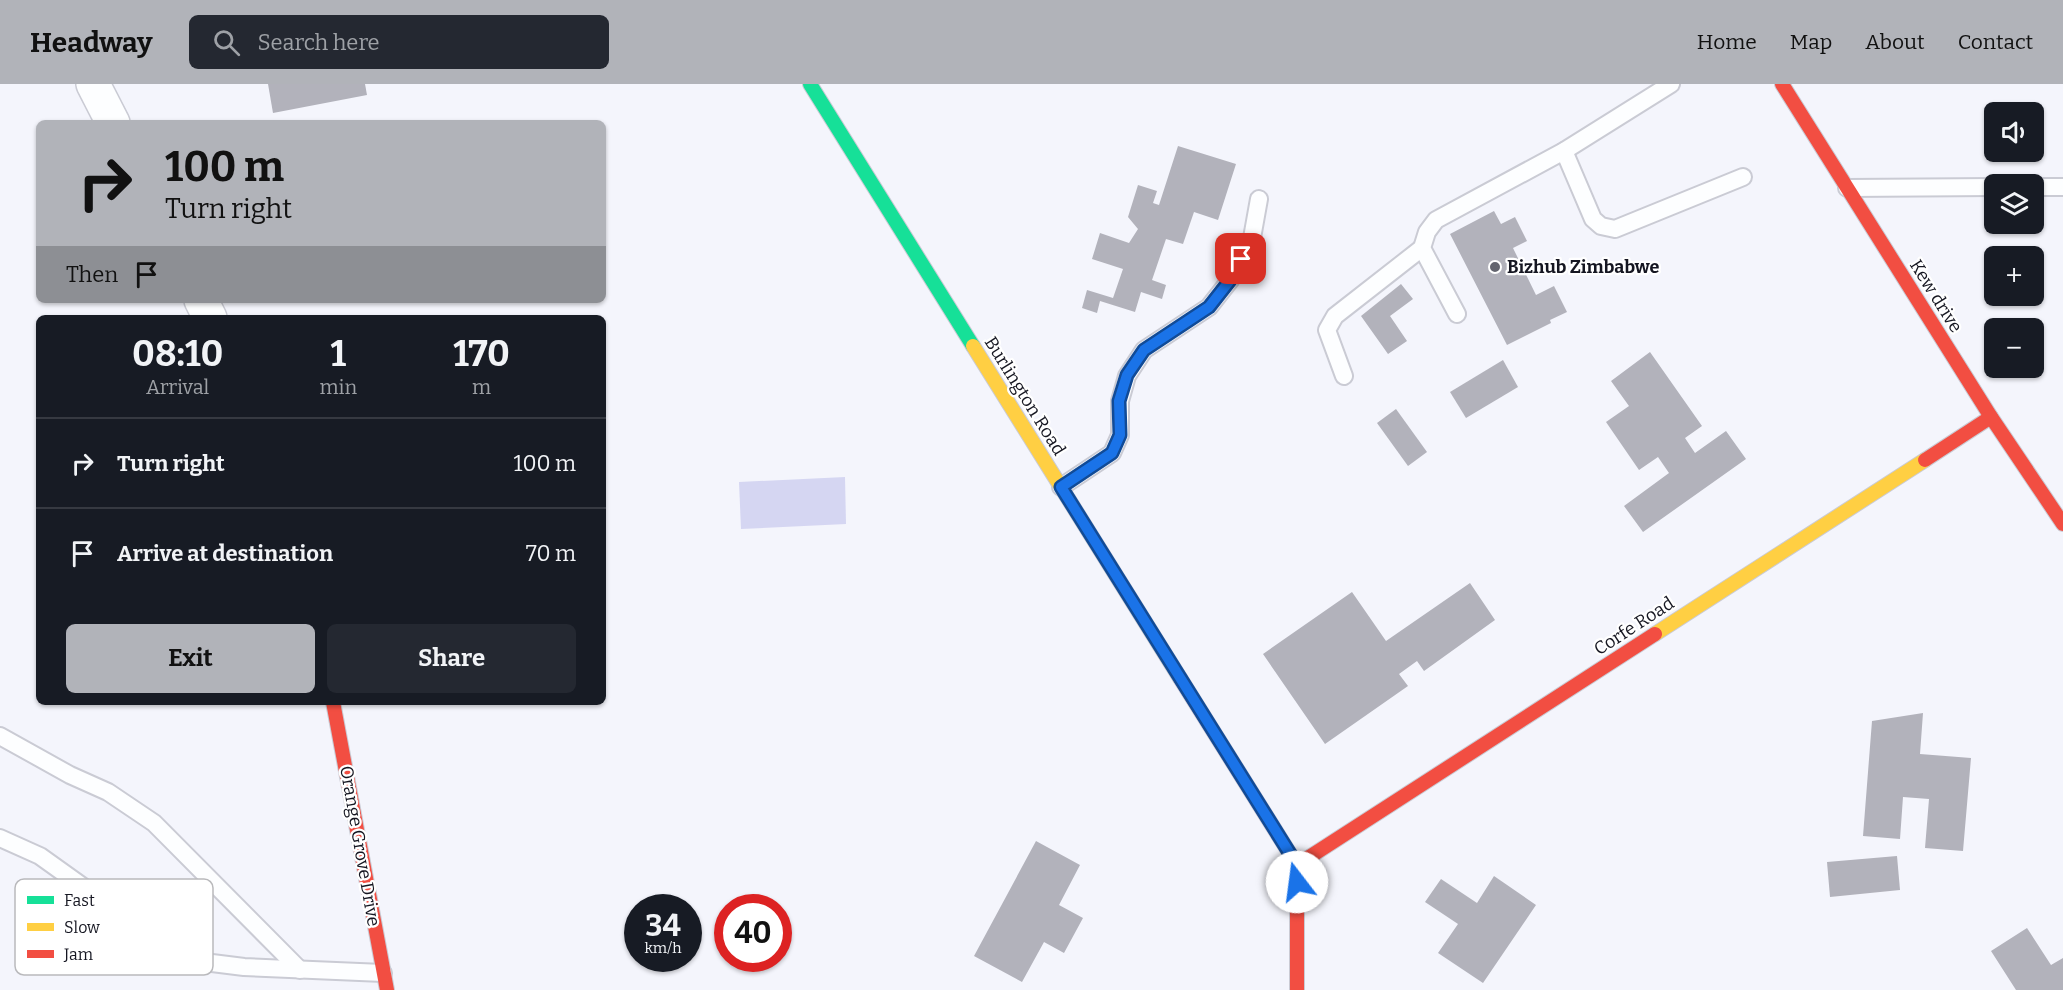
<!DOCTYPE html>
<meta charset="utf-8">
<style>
body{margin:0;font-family:Bitter,serif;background:#242831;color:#f1f3f6;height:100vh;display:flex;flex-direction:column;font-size:22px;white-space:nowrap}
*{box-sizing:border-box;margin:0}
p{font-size:20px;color:#9ea1a6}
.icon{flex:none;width:33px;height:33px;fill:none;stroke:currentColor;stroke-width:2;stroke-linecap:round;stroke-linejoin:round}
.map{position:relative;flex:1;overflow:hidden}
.panel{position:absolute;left:36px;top:231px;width:570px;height:390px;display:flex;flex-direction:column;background:#171b24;border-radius:9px;box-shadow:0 2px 4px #0004}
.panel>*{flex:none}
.hud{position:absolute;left:36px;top:36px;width:570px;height:183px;border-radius:9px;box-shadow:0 2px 4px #0004;background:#b1b3b9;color:#111;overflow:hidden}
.tools{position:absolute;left:1984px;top:18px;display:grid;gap:12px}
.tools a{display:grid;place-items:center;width:60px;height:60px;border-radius:9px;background:#171b24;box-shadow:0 2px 4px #0004;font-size:30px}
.speed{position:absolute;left:624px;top:810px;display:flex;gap:12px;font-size:30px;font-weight:700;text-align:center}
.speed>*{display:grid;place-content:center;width:78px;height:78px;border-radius:50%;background:#171b24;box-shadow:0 2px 4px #0004;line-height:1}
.speed small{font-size:15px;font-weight:400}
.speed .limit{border:9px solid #d22;background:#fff;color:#111}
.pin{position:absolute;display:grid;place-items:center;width:51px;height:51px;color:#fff;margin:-26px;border-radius:12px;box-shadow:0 3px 9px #0006}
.me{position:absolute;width:66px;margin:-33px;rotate:345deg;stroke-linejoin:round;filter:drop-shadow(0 0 4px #0008)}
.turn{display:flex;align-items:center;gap:21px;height:126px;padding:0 30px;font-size:27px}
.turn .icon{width:78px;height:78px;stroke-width:2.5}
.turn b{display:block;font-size:42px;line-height:51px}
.then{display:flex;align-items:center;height:57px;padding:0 30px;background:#0003;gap:12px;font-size:22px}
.eta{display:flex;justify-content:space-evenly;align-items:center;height:102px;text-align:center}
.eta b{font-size:36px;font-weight:700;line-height:42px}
.action{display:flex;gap:12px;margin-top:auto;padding:12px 30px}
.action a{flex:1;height:69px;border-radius:9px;background:#b1b3b9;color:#111;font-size:24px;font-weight:700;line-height:69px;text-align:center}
.action a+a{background:#242831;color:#f1f3f6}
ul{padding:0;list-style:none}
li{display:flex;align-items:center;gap:18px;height:90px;padding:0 30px;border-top:2px solid #363941}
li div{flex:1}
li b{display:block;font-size:22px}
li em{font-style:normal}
header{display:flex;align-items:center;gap:36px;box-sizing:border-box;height:84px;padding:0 30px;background:#b1b3b9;color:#111}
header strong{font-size:28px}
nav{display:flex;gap:33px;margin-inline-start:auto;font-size:21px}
.search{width:420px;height:54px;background:#242831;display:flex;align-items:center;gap:15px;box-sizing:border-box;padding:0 21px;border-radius:9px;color:#9ea1a6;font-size:22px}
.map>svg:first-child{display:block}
</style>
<header>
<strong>Headway</strong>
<div class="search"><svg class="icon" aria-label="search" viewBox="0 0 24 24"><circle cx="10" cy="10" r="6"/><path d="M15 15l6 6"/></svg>Search here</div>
<nav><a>Home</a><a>Map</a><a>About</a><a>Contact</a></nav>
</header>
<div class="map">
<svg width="2063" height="906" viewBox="0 0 2063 906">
<rect width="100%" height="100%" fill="#f4f5fc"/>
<polygon fill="#d5d6f2" points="845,393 846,440 741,445 739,398"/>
<g fill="#b2b2bb">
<polygon points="268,0 365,0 367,11 273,29"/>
<polygon points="1178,62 1236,80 1218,136 1194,128 1183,160 1166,155 1152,196 1166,201 1162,215 1141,208 1135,228 1100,217 1097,229 1082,224 1087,206 1113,214 1123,185 1092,175 1100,149 1129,159 1138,145 1128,133 1138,101 1157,107 1153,119 1159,121"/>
<polygon points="1494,127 1501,140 1515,133 1527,157 1513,164 1536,211 1554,202 1567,228 1550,236 1551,239 1507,261 1450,150"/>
<polygon points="1401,200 1413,215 1390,232 1407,257 1388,270 1361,232"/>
<polygon points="1650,268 1702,342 1685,354 1695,369 1726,347 1746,375 1643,448 1624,422 1669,389 1658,373 1639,386 1606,338 1629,322 1611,297"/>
<polygon points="1503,276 1518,303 1466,334 1450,308"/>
<polygon points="1396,325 1427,368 1408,382 1377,339"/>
<polygon points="1470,499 1495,536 1424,587 1417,577 1399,590 1408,602 1325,660 1263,570 1352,508 1386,557"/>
<polygon points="1923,629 1920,670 1971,674 1963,767 1925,764 1929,715 1903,713 1900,755 1863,752 1872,637"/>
<polygon points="1036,757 1080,781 1059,821 1083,834 1064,869 1044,858 1022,898 974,872"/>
<polygon points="1897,772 1900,806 1830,813 1827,778"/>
<polygon points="1494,792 1536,821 1483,899 1438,869 1458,840 1425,818 1441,795 1477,819"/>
<polygon points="2027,844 2051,881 2063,874 2063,906 2016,906 1991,867"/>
</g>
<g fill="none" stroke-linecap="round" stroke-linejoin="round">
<g stroke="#cacbd4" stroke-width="20">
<g id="lane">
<polyline points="1564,67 1593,135 1601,142 1615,145 1743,93"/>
<polyline points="2034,103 2063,103"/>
<polyline points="1847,104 1995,103"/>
<polyline points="1457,230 1422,164 1427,148 1436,136 1564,67 1671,0"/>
<polyline points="1344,292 1327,246 1335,232 1422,164"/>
<polyline points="1061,403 1112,369 1120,351 1120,317 1127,292 1144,266 1209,223 1231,195 1252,154 1259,115"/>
<polyline points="0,652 70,691 108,708 154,739 300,886"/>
<polyline points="0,754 40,772 149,850 196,877 244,883 383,889"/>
</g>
</g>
<g stroke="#cacbd4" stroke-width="36">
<g id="street">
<polyline points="93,0 113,39"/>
<polyline points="201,216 210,234"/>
</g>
</g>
<g stroke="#cacbd4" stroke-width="16">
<polyline id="fast" points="810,0 973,262"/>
</g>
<g stroke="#cacbd4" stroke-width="16">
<g id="slow">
<polyline points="973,262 1180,594"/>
<polyline points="1655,550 1925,376"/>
</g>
</g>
<g stroke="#cacbd4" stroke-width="16">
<g id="jam">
<polyline points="1782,0 1991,333 2063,440"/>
<polyline points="1925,376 1991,333"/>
<polyline points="1180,594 1297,781 1297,906"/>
<polyline points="333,618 387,906"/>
<polyline points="1297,781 1655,550"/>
</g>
</g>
<use href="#lane" stroke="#fdfeff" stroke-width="16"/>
<use href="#street" stroke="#fdfeff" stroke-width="33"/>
<use href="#fast" stroke="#16e098" stroke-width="14"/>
<use href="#slow" stroke="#ffcf43" stroke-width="14"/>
<use href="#jam" stroke="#f24e42" stroke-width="14"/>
</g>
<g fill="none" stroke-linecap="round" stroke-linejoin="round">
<g stroke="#114b97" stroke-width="15">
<polyline id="route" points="1241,175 1231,195 1209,223 1144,266 1127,291 1119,317 1120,351 1112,369 1061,403 1297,781 1297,798"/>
</g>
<use href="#route" stroke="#1a73e8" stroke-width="10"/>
</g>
<circle fill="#63646e" stroke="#fff" stroke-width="2" cx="1495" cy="183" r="6"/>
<g text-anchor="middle" stroke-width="4.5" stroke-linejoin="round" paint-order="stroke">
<g font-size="18" font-weight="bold" fill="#151621" stroke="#fff" text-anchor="start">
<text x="1507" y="189">Bizhub Zimbabwe</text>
</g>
<g font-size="18" fill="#151621" stroke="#fff">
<text transform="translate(1936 212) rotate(58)" y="6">Kew drive</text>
<text transform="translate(1025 312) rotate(58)" y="6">Burlington Road</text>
<text transform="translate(1634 542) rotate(-33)" y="6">Corfe Road</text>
<text transform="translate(360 762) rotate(80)" y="6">Orange Grove Drive</text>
</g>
</g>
<rect x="15" y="795" width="198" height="96" rx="9" fill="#fff" stroke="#b9b9bc" stroke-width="1.5"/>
<rect x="27" y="812" width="27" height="8" fill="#16e098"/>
<rect x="27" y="839" width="27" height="8" fill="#ffcf43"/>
<rect x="27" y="866" width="27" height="8" fill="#f24e42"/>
<g font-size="16" fill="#151621">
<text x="64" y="822">Fast</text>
<text x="64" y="849">Slow</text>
<text x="64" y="876">Jam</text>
</g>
</svg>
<div class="tools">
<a><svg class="icon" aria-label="sound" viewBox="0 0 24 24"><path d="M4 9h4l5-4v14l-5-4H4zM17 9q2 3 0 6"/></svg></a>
<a><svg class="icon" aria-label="layers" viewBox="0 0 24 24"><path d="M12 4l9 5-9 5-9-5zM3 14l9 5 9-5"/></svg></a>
<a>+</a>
<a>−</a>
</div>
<div class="speed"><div>34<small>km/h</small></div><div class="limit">40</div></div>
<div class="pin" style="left:1241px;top:175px;background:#d93025"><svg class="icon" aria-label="arrive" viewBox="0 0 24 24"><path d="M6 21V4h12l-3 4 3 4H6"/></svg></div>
<svg class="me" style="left:1297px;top:798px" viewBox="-20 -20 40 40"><circle r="19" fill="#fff"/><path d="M0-13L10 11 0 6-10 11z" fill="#1a73e8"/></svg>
<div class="hud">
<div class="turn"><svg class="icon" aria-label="right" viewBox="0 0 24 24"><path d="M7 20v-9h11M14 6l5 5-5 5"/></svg><div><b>100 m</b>Turn right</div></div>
<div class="then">Then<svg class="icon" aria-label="arrive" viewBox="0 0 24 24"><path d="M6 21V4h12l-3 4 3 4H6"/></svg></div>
</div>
<section class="panel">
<div class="eta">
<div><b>08:10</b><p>Arrival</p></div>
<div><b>1</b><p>min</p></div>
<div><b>170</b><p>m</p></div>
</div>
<ul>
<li><svg class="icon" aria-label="right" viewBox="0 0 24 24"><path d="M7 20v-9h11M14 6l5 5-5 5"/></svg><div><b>Turn right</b></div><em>100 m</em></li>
<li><svg class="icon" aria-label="arrive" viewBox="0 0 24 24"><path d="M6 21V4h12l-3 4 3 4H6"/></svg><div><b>Arrive at destination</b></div><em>70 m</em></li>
</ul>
<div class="action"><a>Exit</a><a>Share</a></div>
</section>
</div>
